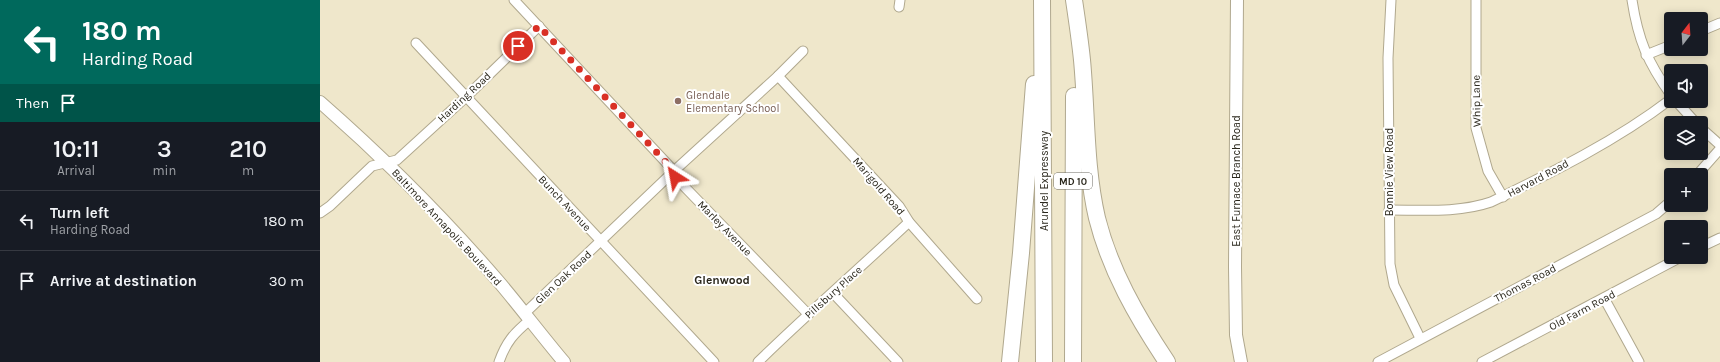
<!DOCTYPE html>
<meta charset="utf-8">
<style>
body{margin:0;font-family:Karla,sans-serif;background:#242831;color:#f1f3f6;height:100vh;display:flex;flex-direction:column;font-size:15px;white-space:nowrap}
*{box-sizing:border-box;margin:0}
p{font-size:13px;color:#9ea1a6}
.icon{flex:none;width:22px;height:22px;fill:none;stroke:currentColor;stroke-width:2;stroke-linecap:round;stroke-linejoin:round}
.map{position:relative;flex:1;overflow:hidden}
.details{display:flex;flex-direction:column;background:#171b24;width:320px}
.details>*{flex:none}
.hud{background:#00695c;color:#fff;overflow:hidden}
.needle{width:26px;rotate:17deg}
.buttons{position:absolute;left:1344px;top:12px;display:grid;gap:8px}
.buttons a{display:grid;place-items:center;width:44px;height:44px;border-radius:4px;background:#171b24;box-shadow:0 2px 10px #0003;font-size:20px}
.pin{position:absolute;display:grid;place-items:center;width:34px;height:34px;color:#fff;margin:-17px;border:2px solid #fff;border-radius:50%;box-shadow:0 1px 4px #0007}
.me{position:absolute;width:44px;margin:-22px;rotate:326deg;stroke-linejoin:round;filter:drop-shadow(0 0 3px #0008)}
.turn{display:flex;align-items:center;gap:14px;height:84px;padding:0 16px;font-size:18px}
.turn .icon{width:52px;height:52px;stroke-width:2.5}
.turn b{display:block;font-size:28px;line-height:34px}
.then{display:flex;align-items:center;height:38px;padding:0 16px;background:#0003;gap:8px;font-size:15px}
.eta{display:flex;justify-content:space-evenly;align-items:center;height:68px;text-align:center}
.eta b{font-size:24px;font-weight:600;line-height:28px}
ul{padding:0;list-style:none}
li{display:flex;align-items:center;gap:12px;height:60px;padding:0 16px;border-top:1px solid #363941}
li div{flex:1}
li b{display:block;font-size:15px}
li em{font-style:normal}
main{display:flex;flex:1;min-height:0}
.map>svg:first-child{display:block}
</style>
<main>
<section class="details">
<div class="hud">
<div class="turn"><svg class="icon" aria-label="left" viewBox="0 0 24 24"><path d="M17 20v-9H6M10 6l-5 5 5 5"/></svg><div><b>180 m</b>Harding Road</div></div>
<div class="then">Then<svg class="icon" aria-label="arrive" viewBox="0 0 24 24"><path d="M6 21V4h12l-3 4 3 4H6"/></svg></div>
</div>
<div class="eta">
<div><b>10:11</b><p>Arrival</p></div>
<div><b>3</b><p>min</p></div>
<div><b>210</b><p>m</p></div>
</div>
<ul>
<li><svg class="icon" aria-label="left" viewBox="0 0 24 24"><path d="M17 20v-9H6M10 6l-5 5 5 5"/></svg><div><b>Turn left</b><p>Harding Road</p></div><em>180 m</em></li>
<li><svg class="icon" aria-label="arrive" viewBox="0 0 24 24"><path d="M6 21V4h12l-3 4 3 4H6"/></svg><div><b>Arrive at destination</b></div><em>30 m</em></li>
</ul>
</section>
<div class="map">
<svg width="1400" height="362" viewBox="0 0 1400 362">
<rect width="100%" height="100%" fill="#efe7cb"/>
<g fill="none" stroke-linecap="round" stroke-linejoin="round">
<g stroke="#b0a88e" stroke-width="11">
<g id="street">
<polyline points="194,0 354,171 355,177 488,314"/>
<polyline points="1071,0 1068,58 1070,264 1074,285 1100,338"/>
<polyline points="1156,0 1156,128 1168,171 1183,197"/>
<path d="M 1312,0 C 1318,40 1328,63 1351,95"/>
<polyline points="579,7 580,0"/>
<polyline points="1381,31 1400,23"/>
<polyline points="96,43 394,362"/>
<polyline points="1326,55 1351,45"/>
<polyline points="458,76 579,206 589,222 657,299"/>
<polyline points="1356,101 1376,123"/>
<polyline points="1381,128 1400,145"/>
<polyline points="1377,175 1400,149"/>
<path d="M 1069,210 C 1103,210 1139,213 1171,202 C 1233,172 1296,141 1351,99"/>
<polyline points="0,213 10,206 52,166 77,160 146,97 219,26"/>
<polyline points="1381,247 1400,238"/>
<polyline points="513,293 578,362"/>
<polyline points="1284,298 1319,362"/>
<polyline points="205,313 354,171 458,76 483,51"/>
<path d="M 179,362 C 186,342 194,333 210,320"/>
<path d="M 438,362 C 487,314 539,269 589,222"/>
<polyline points="1058,362 1336,214 1351,201"/>
<polyline points="1162,362 1361,257"/>
</g>
</g>
<g stroke="#b0a88e" stroke-width="14">
<g id="secondary">
<polyline points="917,0 915,267 916,335 921,362"/>
<path d="M 0,102 C 64,158 124,218 179,282 C 201,308 222,336 244,362"/>
</g>
</g>
<g stroke="#b0a88e" stroke-width="18">
<g id="highway">
<polyline points="722,0 724,362"/>
<path d="M 754,0 C 757,20 760,40 762,60 C 767,113 765,166 777,218 C 790,270 817,317 847,362"/>
<polyline points="690,362 701,253 714,84"/>
<polyline points="753,362 754,96"/>
</g>
</g>
<use href="#street" stroke="#fff" stroke-width="9"/>
<use href="#secondary" stroke="#fff" stroke-width="12"/>
<use href="#highway" stroke="#fff" stroke-width="16"/>
</g>
<g fill="none" stroke-linecap="round" stroke-linejoin="round">
<polyline stroke="#d93025" stroke-width="7" stroke-dasharray="0 12.6" points="198,46 219,26 354,171 355,177"/>
</g>
<circle fill="#8d6e63" stroke="#fff" stroke-width="1.5" cx="358" cy="101" r="4"/>
<g text-anchor="middle" stroke-width="4" stroke-linejoin="round" paint-order="stroke">
<rect fill="#fff" stroke="#6a6860" stroke-width="1" x="734" y="173" width="38" height="16" rx="3"/>
<g font-size="10" font-weight="bold" fill="#2a271c">
<text x="753" y="185">MD 10</text>
</g>
<g font-size="11" fill="#785e54" stroke="#fff" text-anchor="start">
<text x="366" y="99">Glendale<tspan x="366" dy="13">Elementary School</tspan></text>
</g>
<g font-size="11" fill="#2a271c" stroke="#fff">
<text transform="translate(144 97) rotate(-43)" y="4">Harding Road</text>
<text transform="translate(1156 101) rotate(-91)" y="4">Whip Lane</text>
<text transform="translate(1069 172) rotate(-90)" y="4">Bonnie View Road</text>
<text transform="translate(1218 178) rotate(-28)" y="4">Harvard Road</text>
<text transform="translate(724 181) rotate(-90)" y="4">Arundel Expressway</text>
<text transform="translate(916 181) rotate(-90)" y="4">East Furnace Branch Road</text>
<text transform="translate(559 186) rotate(49)" y="4">Marigold Road</text>
<text transform="translate(245 203) rotate(47)" y="4">Bunch Avenue</text>
<text transform="translate(127 227) rotate(47)" y="4">Baltimore Annapolis Boulevard</text>
<text transform="translate(405 228) rotate(46)" y="4">Marley Avenue</text>
<text transform="translate(243 277) rotate(-43)" y="4">Glen Oak Road</text>
<text transform="translate(1205 283) rotate(-28)" y="4">Thomas Road</text>
<text transform="translate(513 292) rotate(-42)" y="4">Pillsbury Place</text>
<text transform="translate(1262 310) rotate(-28)" y="4">Old Farm Road</text>
</g>
<g font-size="12" font-weight="bold" fill="#2a271c" stroke="#fff">
<text x="402" y="284">Glenwood</text>
</g>
</g>
</svg>
<div class="buttons">
<a><svg class="needle" viewBox="-14 -14 28 28"><path d="M0-13l5 13h-10z" fill="#e53935"/><path d="M0 13l5-13h-10z" fill="#9ea1a6"/></svg></a>
<a><svg class="icon" aria-label="sound" viewBox="0 0 24 24"><path d="M4 9h4l5-4v14l-5-4H4zM17 9q2 3 0 6"/></svg></a>
<a><svg class="icon" aria-label="layers" viewBox="0 0 24 24"><path d="M12 4l9 5-9 5-9-5zM3 14l9 5 9-5"/></svg></a>
<a>+</a>
<a>−</a>
</div>
<div class="pin" style="left:198px;top:46px;background:#d93025"><svg class="icon" aria-label="arrive" viewBox="0 0 24 24"><path d="M6 21V4h12l-3 4 3 4H6"/></svg></div>
<svg class="me" style="left:355px;top:177px" viewBox="-20 -20 40 40"><path d="M0-17L14 15 0 8-14 15z" fill="#d93025" stroke="#fff" stroke-width="4"/></svg>
</div>
</main>
